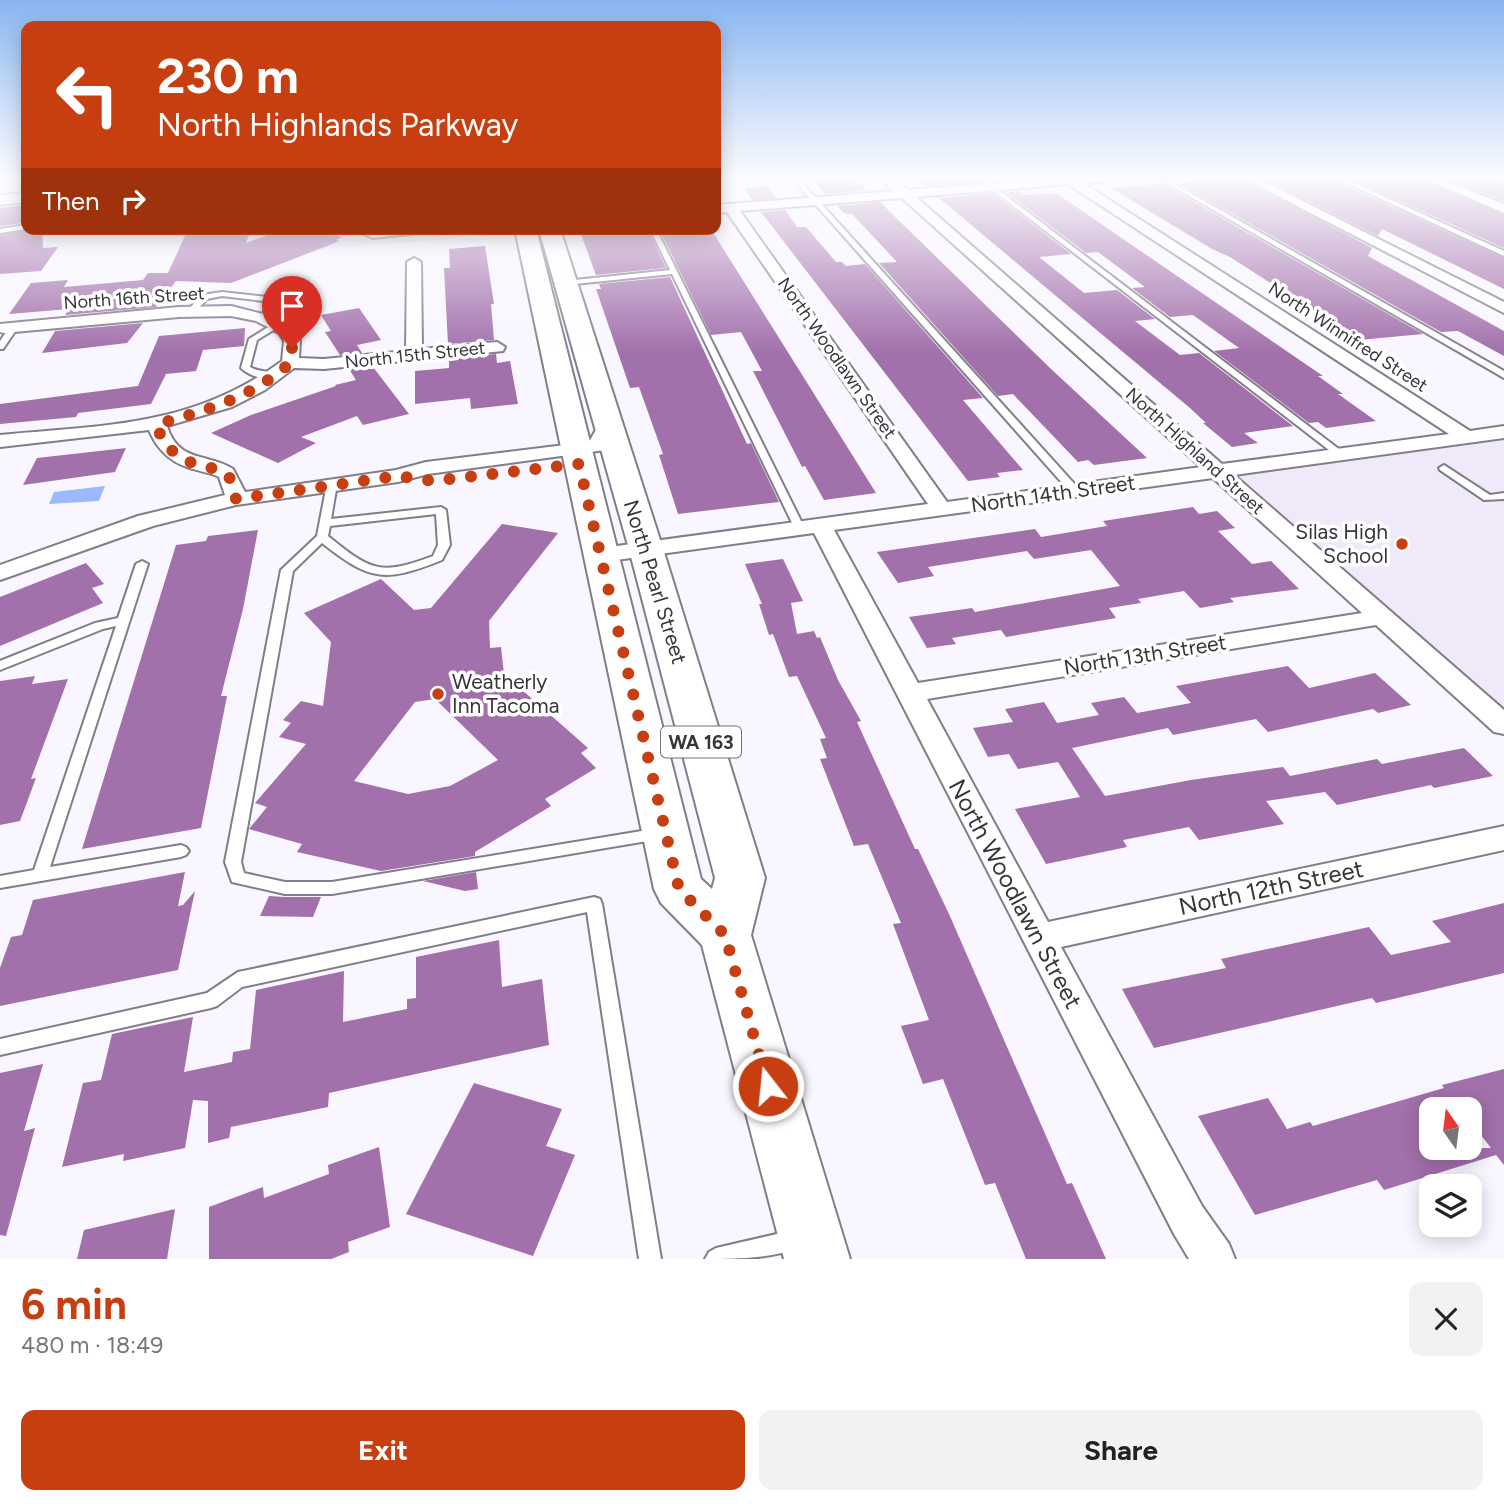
<!DOCTYPE html>
<meta charset="utf-8">
<style>
body{margin:0;font-family:Figtree,sans-serif;background:#f2f2f2;color:#222;height:100vh;display:flex;flex-direction:column;font-size:26px;white-space:nowrap}
*{box-sizing:border-box;margin:0}
p{font-size:23px;color:#767676}
.icon{flex:none;width:38px;height:38px;fill:none;stroke:currentColor;stroke-width:2;stroke-linecap:round;stroke-linejoin:round}
.map{position:relative;height:1259px;overflow:hidden}
.sheet{display:flex;flex-direction:column;background:#fff;flex:1}
.sheet>*{flex:none}
.banner{position:absolute;left:21px;top:21px;width:700px;height:214px;border-radius:14px;box-shadow:0 4px 18px #0003;background:#c73f10;color:#fff;overflow:hidden}
.needle{width:46px;rotate:346deg}
.controls{position:absolute;left:1419px;top:1097px;display:grid;gap:14px}
.controls a{display:grid;place-items:center;width:63px;height:63px;border-radius:14px;background:#fff;box-shadow:0 4px 18px #0003;font-size:35px}
.pin{position:absolute;display:grid;place-items:center;width:60px;height:60px;color:#fff;margin:-72px -30px;border-radius:50% 50% 50% 0;rotate:-45deg;box-shadow:0 0 7px #0007}
.pin .icon{rotate:45deg}
.me{position:absolute;width:77px;margin:-38px;rotate:344deg;stroke-linejoin:round;filter:drop-shadow(0 0 5px #0008)}
.turn{display:flex;align-items:center;gap:24px;height:147px;padding:0 21px;font-size:32px}
.turn .icon{width:91px;height:91px;stroke-width:2.5}
.turn b{display:block;font-size:49px;line-height:60px}
.then{display:flex;align-items:center;height:66px;padding:0 21px;background:#0003;gap:14px;font-size:26px}
.round{display:grid;place-items:center;flex:none;width:74px;height:74px;border-radius:14px;background:#f2f2f2}
.overview{display:flex;align-items:center;justify-content:space-between;height:119px;padding:0 21px}
h1{font-size:42px;font-weight:700;line-height:52px;color:#c73f10}
.primary-button{display:flex;gap:14px;margin-top:auto;padding:14px 21px}
.primary-button a{flex:1;height:80px;border-radius:14px;background:#c73f10;color:#fff;font-size:28px;font-weight:700;line-height:80px;text-align:center}
.primary-button a+a{background:#f2f2f2;color:#222}
.map>svg:first-child{display:block}
</style>
<div class="map">
<svg width="1504" height="1259" viewBox="0 0 1504 1259">
<rect width="100%" height="100%" fill="#f9f6ff"/>
<g fill="#efe9f9">
<polygon points="256,229 509,229 510,234 247,255"/>
<polygon points="1504,432 1504,725 1218,471"/>
</g>
<polygon fill="#9abafd" points="105,486 99,501 49,504 54,492"/>
<g fill="#a270ab" fill-rule="evenodd">
<polygon points="838,178 854,178 867,190 826,194 813,180"/>
<polygon points="915,178 975,178 978,182 925,186"/>
<polygon points="1241,178 1372,248 1368,256 1504,331 1504,356 1458,331 1441,332 1178,183"/>
<polygon points="1262,178 1336,181 1504,258 1504,289 1382,229 1378,236"/>
<polygon points="1421,178 1504,215 1504,248 1353,180"/>
<polygon points="1444,178 1487,178 1504,184 1504,201"/>
<polygon points="1163,184 1423,334 1359,340 1230,257 1212,249 1111,188"/>
<polygon points="768,186 776,198 752,200 744,188"/>
<polygon points="1019,191 1024,195 1056,193 1323,376 1318,376 1343,394 1338,394 1376,421 1326,428 1318,422 1309,423 1214,351 1239,348 1193,315 1170,317 1132,288 1145,287 1098,252 1086,253 1006,192"/>
<polygon points="992,193 1071,254 1039,257 1084,293 1117,290 1155,319 1135,321 1180,355 1199,353 1293,426 1244,433 1258,443 1232,447 1203,423 1206,423 1190,408 939,198"/>
<polygon points="880,202 1050,368 1147,458 1094,465 1088,460 1078,462 1013,394 998,396 879,263 897,262 852,214 845,214 837,206"/>
<polygon points="23,205 24,223 0,226 0,208"/>
<polygon points="785,210 797,227 806,227 836,262 842,262 846,266 865,264 983,398 963,400 1023,470 997,473 1000,477 968,481 761,212"/>
<polygon points="29,229 42,229 43,248 58,247 41,271 0,274 0,235"/>
<polygon points="188,229 251,229 246,243 284,229 312,229 342,237 336,240 340,241 231,283 176,281 156,307 65,315 69,309 9,314 31,283 68,280 64,287 143,280 148,273 168,273"/>
<polygon points="579,229 648,229 666,268 596,275"/>
<polygon points="659,229 702,229 706,235 714,234 876,493 824,500 805,466 802,467 753,371 762,371 741,332 711,335"/>
<polygon points="485,246 494,304 491,304 494,340 448,344 444,268 450,268 449,249"/>
<polygon points="670,277 747,444 751,443 779,502 678,514 659,455 663,454 639,387 630,388 596,289 601,289 599,284"/>
<polygon points="359,308 381,340 357,345 362,353 340,355 325,332 331,331 321,315"/>
<polygon points="143,323 127,343 42,353 55,331"/>
<polygon points="245,328 244,346 203,350 196,371 166,374 151,404 78,413 76,417 0,424 0,404 138,386 159,336"/>
<polygon points="496,354 497,363 510,361 518,404 471,409 470,398 415,404 415,371 449,368 449,359"/>
<polygon points="373,367 409,414 363,425 357,416 301,437 316,443 278,463 211,433 251,415 336,386 335,385 356,380 349,369"/>
<polygon points="126,448 115,472 23,485 37,458"/>
<polygon points="1193,507 1199,514 1217,511 1235,528 1218,531 1252,564 1271,561 1299,589 1230,598 1234,602 1200,608 1184,591 1138,599 1141,603 1109,608 1116,618 1006,637 1001,630 952,638 956,644 927,648 909,617 972,608 975,612 1120,586 1091,550 1034,559 1027,551 928,567 934,576 898,583 877,552 1035,529 1041,537 1107,526 1103,521"/>
<path d="M 502,524 L 558,533 L 489,621 L 490,648 L 501,647 L 504,674 L 588,748 L 581,753 L 596,768 L 545,799 L 551,806 L 475,852 L 475,856 L 381,871 L 297,852 L 302,844 L 249,829 L 267,807 L 255,803 L 306,744 L 279,737 L 291,723 L 283,720 L 301,701 L 323,706 L 331,642 L 304,613 L 381,579 L 414,610 L 431,608 ZM 435,699 L 498,760 L 450,786 L 408,794 L 354,781 L 415,702 Z"/>
<polygon points="258,530 243,609 221,696 227,696 201,828 82,849 176,545 206,541 208,536"/>
<polygon points="783,559 803,601 791,603 797,634 814,631 817,638 820,637 838,680 861,721 857,722 915,849 918,849 949,914 1067,1184 1072,1183 1106,1259 1026,1259 995,1183 985,1185 943,1079 923,1084 901,1026 929,1020 893,924 901,923 868,844 854,846 820,759 827,758 820,739 826,738 797,676 789,677 773,634 769,635 759,604 762,604 745,564"/>
<polygon points="86,563 104,584 92,588 103,603 0,646 0,597"/>
<polygon points="1288,666 1309,688 1375,673 1411,705 1378,713 1373,709 1268,732 1256,719 1173,735 1168,728 1072,748 1105,796 1191,780 1283,767 1290,776 1377,759 1382,764 1464,748 1493,776 1434,788 1431,785 1337,805 1325,792 1266,801 1284,824 1199,840 1189,827 1123,840 1127,847 1046,864 1015,809 1080,797 1058,762 1018,769 1009,754 988,757 973,728 1013,722 1005,709 1044,702 1057,723 1099,715 1091,703 1124,697 1137,713 1191,703 1176,686"/>
<polygon points="35,676 32,684 68,679 31,779 36,778 20,821 0,825 0,681"/>
<polygon points="185,872 178,906 183,905 195,891 178,970 0,1006 0,968 11,937 22,935 33,900"/>
<polygon points="476,872 478,889 465,891 423,881"/>
<polygon points="269,896 285,897 321,897 313,917 260,916"/>
<polygon points="1504,903 1504,973 1376,1003 1372,998 1154,1048 1122,989 1226,968 1221,959 1369,927 1391,955 1451,942 1432,921"/>
<polygon points="499,940 502,987 542,979 549,1045 329,1093 328,1107 231,1127 229,1138 208,1143 208,1101 193,1100 185,1148 123,1161 124,1154 62,1167 83,1083 101,1080 112,1034 193,1017 184,1072 232,1062 233,1052 250,1049 256,990 344,971 343,1022 407,1009 407,999 416,998 416,957"/>
<polygon points="43,1064 24,1131 35,1128 6,1236 0,1235 0,1073"/>
<path d="M 1504,1069 L 1504,1165 L 1496,1155 L 1384,1190 L 1377,1180 L 1255,1215 L 1198,1116 L 1268,1098 L 1287,1129 L 1310,1122 L 1313,1126 L 1444,1088 L 1442,1085 ZM 1432,1110 L 1470,1110 L 1470,1121 L 1491,1148 L 1432,1148 Z"/>
<polygon points="474,1083 562,1109 546,1146 575,1155 533,1256 406,1214"/>
<polygon points="379,1147 390,1227 348,1242 349,1252 331,1259 209,1259 209,1207 263,1187 264,1198 329,1174 328,1165"/>
<polygon points="175,1209 167,1259 77,1259 84,1230"/>
</g>
<g fill="none" stroke-linecap="round" stroke-linejoin="round">
<g stroke="#817d89" stroke-width="4">
<g id="service">
<polygon points="792,178 798,178 1079,489 1079,493 1071,493"/>
<polygon points="977,178 983,178 1344,453 1344,457 1338,457"/>
<polygon points="1158,178 1164,178 1504,371 1504,378"/>
<polygon points="1336,178 1343,178 1504,251 1504,256"/>
<polygon points="26,225 26,229 0,233 0,229"/>
<polygon points="352,229 362,229 374,234 428,229 457,229 373,238"/>
<polygon points="650,229 656,229 805,529 804,531 800,532 795,529 672,274 565,285 561,283 565,281 670,270"/>
<polygon points="222,292 285,299 289,301 284,308 261,320 257,318 258,316 280,303 222,296 207,299 194,313 187,311 202,295"/>
<path d="M 273,324 L 280,326 L 257,340 L 250,367 C 259,373 272,370 280,376 C 268,382 251,377 241,368 L 249,339 Z"/>
<polygon points="11,325 18,327 3,349 0,349 0,341"/>
<polygon points="1444,465 1490,495 1504,493 1504,499 1484,500 1440,470 1439,468"/>
<path d="M 332,481 L 337,484 L 331,519 L 441,507 L 446,510 L 450,545 L 442,560 C 385,583 370,581 322,543 L 293,571 L 241,862 L 244,873 L 285,882 L 332,882 L 660,828 L 665,830 L 668,834 L 665,838 L 332,894 L 285,894 L 232,882 L 225,862 L 281,570 L 317,536 L 327,484 ZM 436,514 L 438,545 L 433,556 C 380,576 371,571 328,536 L 330,526 Z"/>
<polygon points="142,561 148,564 50,867 181,845 186,847 189,851 186,855 181,857 0,888 0,876 34,870 116,626 103,629 0,670 0,661 95,623 118,618 136,564"/>
<polygon points="594,897 600,899 602,904 661,1259 639,1259 587,912 242,987 217,1006 211,1008 0,1055 0,1039 207,993 238,972"/>
<path d="M 794,1230 L 801,1233 L 804,1240 L 801,1247 C 770,1259 738,1259 705,1259 L 709,1252 L 716,1248 Z"/>
</g>
</g>
<g stroke="#817d89" stroke-width="4">
<g id="minor">
<path d="M 881,178 L 894,178 L 908,190 L 1060,178 L 1110,178 L 1104,182 L 1083,183 L 1470,431 L 1504,426 L 1504,438 L 1234,475 L 1504,710 L 1504,734 L 1494,732 L 1376,625 L 927,699 L 1048,922 L 1504,826 L 1504,850 L 1061,947 L 1202,1206 L 1229,1244 L 1235,1259 L 1189,1259 L 1174,1234 L 814,533 L 602,562 L 594,560 L 591,555 L 594,550 L 602,548 L 928,504 L 727,212 L 716,213 L 716,205 L 894,191 ZM 1068,184 L 1449,434 L 1222,464 L 916,197 ZM 902,198 L 1201,467 L 947,502 L 740,211 ZM 1213,478 L 1362,613 L 918,683 L 834,530 Z"/>
<polygon points="1243,178 1257,178 1504,302 1504,313"/>
<polygon points="1423,178 1438,178 1504,204 1504,213"/>
<path d="M 414,258 L 421,262 L 422,349 L 497,342 L 505,347 L 503,351 L 324,369 L 294,368 L 265,390 L 232,407 L 167,426 C 178,463 208,453 233,469 L 245,492 L 396,470 L 426,462 L 589,442 L 602,419 L 609,417 L 618,423 L 605,450 L 428,474 L 398,482 L 236,505 L 153,526 L 0,580 L 0,565 L 138,516 L 225,495 L 219,477 C 212,473 205,473 197,470 C 174,465 158,452 149,430 L 0,447 L 0,435 C 106,425 192,427 282,361 L 284,341 L 279,333 L 256,321 L 231,316 L 179,317 L 3,333 L 0,332 L 0,324 L 179,307 L 231,306 L 267,315 L 291,327 L 300,341 L 299,358 L 324,359 L 406,351 L 407,262 Z"/>
</g>
</g>
<g stroke="#817d89" stroke-width="3">
<polygon id="tertiary" points="26,192 26,202 0,205 0,195"/>
</g>
<g stroke="#817d89" stroke-width="4">
<polygon id="primary" points="515,229 536,229 701,879 712,889 715,878 629,549 539,229 560,229 663,549 765,878 751,935 850,1259 784,1259 702,945 661,903 654,889"/>
</g>
<use href="#service" fill="#fff" fill-rule="evenodd"/>
<use href="#minor" fill="#fff" fill-rule="evenodd"/>
<use href="#tertiary" fill="#fff" fill-rule="evenodd"/>
<use href="#primary" fill="#fff" fill-rule="evenodd"/>
</g>
<linearGradient id="sky" x2="0" y2="1"><stop stop-color="#89b6f0"/><stop offset="0.5" stop-color="#fcfbff"/><stop offset="1" stop-color="#fcfbff" stop-opacity="0"/></linearGradient>
<rect width="1504" height="354" fill="url(#sky)"/>
<g fill="none" stroke-linecap="round" stroke-linejoin="round">
<path stroke="#c73f10" stroke-width="12" stroke-dasharray="0 21.6" d="M 292,348 L 290,363 C 252,397 206,411 157,424 C 161,445 177,458 198,465 C 210,469 219,467 229,476 L 236,499 L 398,476 L 433,481 L 579,464 L 679,889 L 725,935 L 768,1086"/>
</g>
<g fill="#c73f10" stroke="#fff" stroke-width="2.5">
<circle cx="1402" cy="544" r="7"/>
<circle cx="438" cy="694" r="7"/>
</g>
<g text-anchor="middle" stroke-width="7" stroke-linejoin="round" paint-order="stroke">
<g font-size="18" fill="#37353a" stroke="#fff">
<text transform="translate(134 298) rotate(-4)" y="6">North 16th Street</text>
<text transform="translate(1348 337) rotate(33)" y="6">North Winnifred Street</text>
<text transform="translate(415 355) rotate(-6)" y="6">North 15th Street</text>
<text transform="translate(837 358) rotate(55)" y="6">North Woodlawn Street</text>
<text transform="translate(1195 451) rotate(42)" y="6">North Highland Street</text>
</g>
<rect fill="#fff" stroke="#737275" stroke-width="2" x="661" y="726.5" width="80" height="31" rx="5"/>
<g font-size="19" font-weight="bold" fill="#37353a">
<text x="701" y="749">WA 163</text>
</g>
<g font-size="21" fill="#37353a" stroke="#fff">
<text transform="translate(1053 494) rotate(-8)" y="7">North 14th Street</text>
<text transform="translate(655 582) rotate(73)" y="7">North Pearl Street</text>
<text transform="translate(1145 655) rotate(-9)" y="7">North 13th Street</text>
</g>
<g font-size="21" fill="#37353a" stroke="#fff" text-anchor="end">
<text x="1388" y="539">Silas High<tspan x="1388" dy="24">School</tspan></text>
<text x="452" y="689" text-anchor="start">Weatherly<tspan x="452" dy="24">Inn Tacoma</tspan></text>
</g>
<g font-size="24" fill="#37353a" stroke="#fff">
<text transform="translate(1271 888) rotate(-12)" y="8">North 12th Street</text>
<text transform="translate(1015 894) rotate(62)" y="8">North Woodlawn Street</text>
</g>
</g>
</svg>
<div class="controls">
<a><svg class="needle" viewBox="-14 -14 28 28"><path d="M0-13l5 13h-10z" fill="#e53935"/><path d="M0 13l5-13h-10z" fill="#767676"/></svg></a>
<a><svg class="icon" aria-label="layers" viewBox="0 0 24 24"><path d="M12 4l9 5-9 5-9-5zM3 14l9 5 9-5"/></svg></a>
</div>
<div class="pin" style="left:292px;top:348px;background:#d93025"><svg class="icon" aria-label="arrive" viewBox="0 0 24 24"><path d="M6 21V4h12l-3 4 3 4H6"/></svg></div>
<svg class="me" style="left:768px;top:1086px" viewBox="-20 -20 40 40"><circle r="17" fill="#c73f10" stroke="#fff" stroke-width="3"/><path d="M0-11L8 9 0 5-8 9z" fill="#fff"/></svg>
<div class="banner">
<div class="turn"><svg class="icon" aria-label="left" viewBox="0 0 24 24"><path d="M17 20v-9H6M10 6l-5 5 5 5"/></svg><div><b>230 m</b>North Highlands Parkway</div></div>
<div class="then">Then<svg class="icon" aria-label="right" viewBox="0 0 24 24"><path d="M7 20v-9h11M14 6l5 5-5 5"/></svg></div>
</div>
</div>
<section class="sheet">
<div class="overview"><div><h1>6 min</h1><p>480 m · 18:49</p></div><a class="round"><svg class="icon" aria-label="close" viewBox="0 0 24 24"><path d="M6 6l12 12M18 6L6 18"/></svg></a></div>
<div class="primary-button"><a>Exit</a><a>Share</a></div>
</section>
